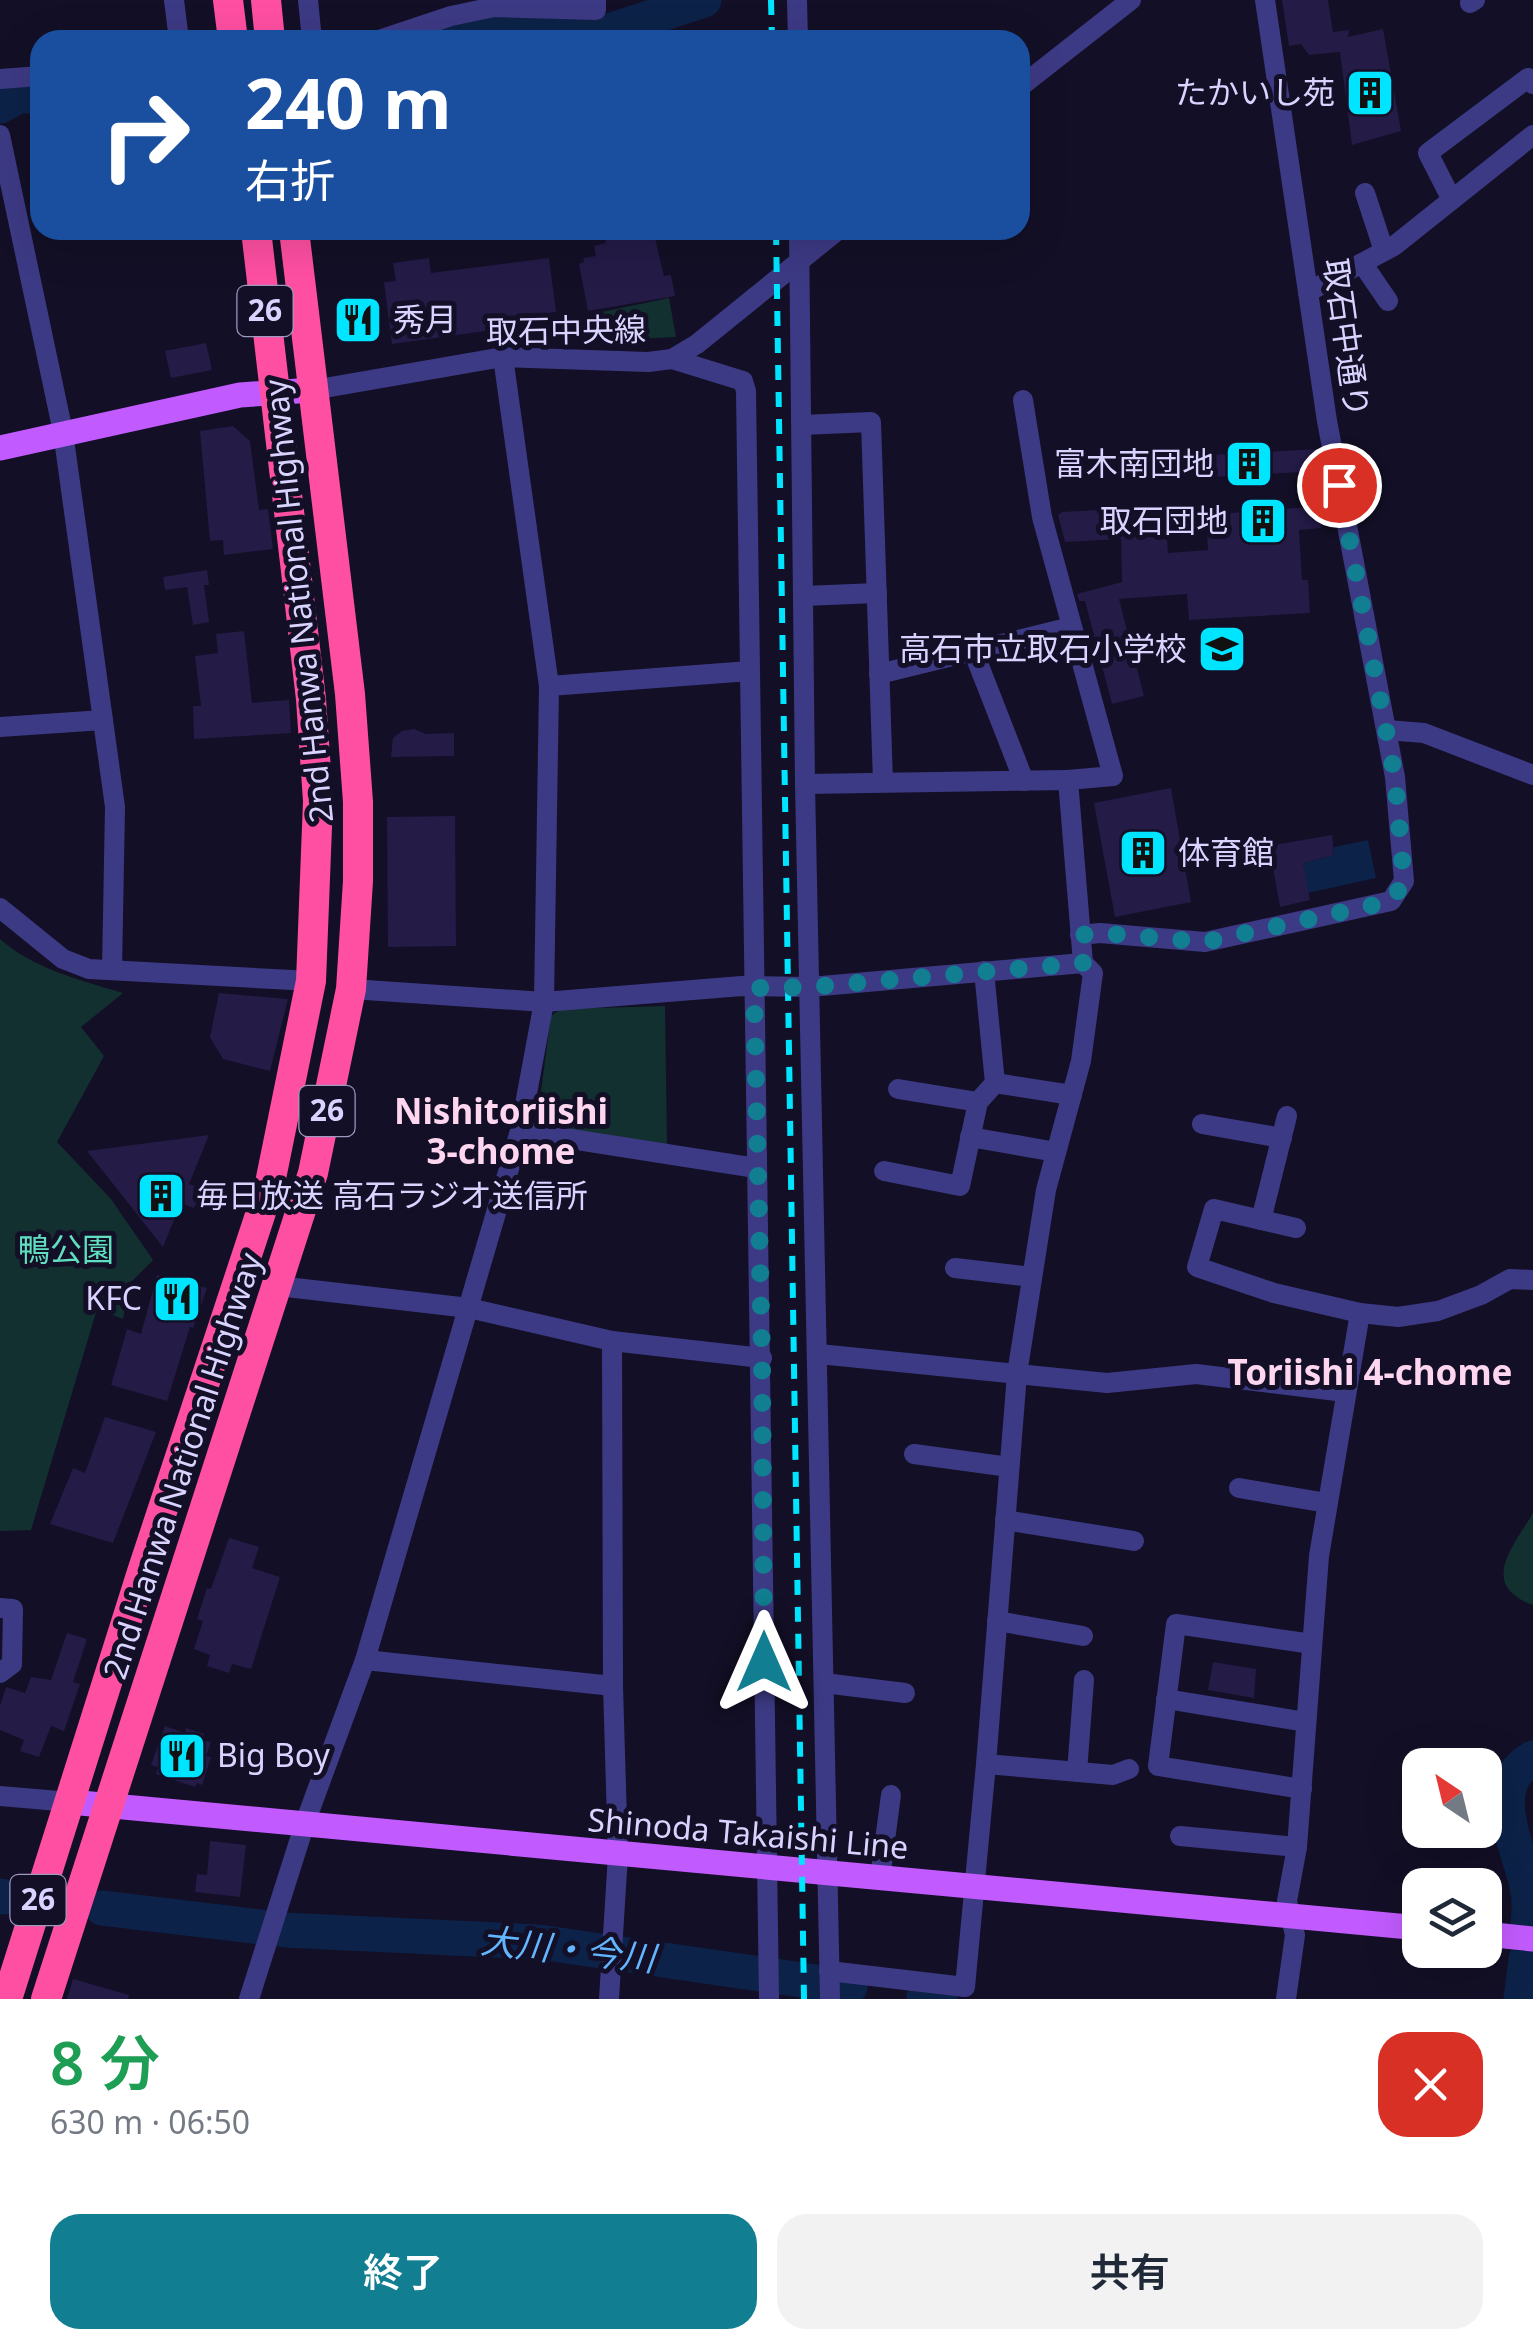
<!DOCTYPE html>
<html lang="ja">
<meta charset="utf-8">
<style>
body{margin:0;font-family:"Noto Sans","Noto Sans JP",sans-serif;background:#f2f2f3;color:#1f2937;height:100vh;display:flex;flex-direction:column;font-size:38px;white-space:nowrap}
*{box-sizing:border-box;margin:0}
p{font-size:32px;color:#747a83}
.icon{flex:none;width:55px;height:55px;fill:none;stroke:currentColor;stroke-width:2;stroke-linecap:round;stroke-linejoin:round}
.map{position:relative;height:1999px;overflow:hidden}
.panel{display:flex;flex-direction:column;background:#fff;flex:1}
.panel>*{flex:none}
.hud{position:absolute;left:30px;top:30px;width:1000px;height:210px;border-radius:30px;box-shadow:0 10px 40px #0002;background:#1a4fa0;color:#fff;overflow:hidden}
.needle{width:65px;rotate:325deg}
.controls{position:absolute;left:1402px;top:1748px;display:grid;gap:20px}
.controls a{display:grid;place-items:center;width:100px;height:100px;border-radius:20px;background:#fff;box-shadow:0 10px 40px #0002;font-size:50px}
.pin{position:absolute;display:grid;place-items:center;width:85px;height:85px;color:#fff;margin:-42px;border:5px solid #fff;border-radius:50%;box-shadow:0 2px 10px #0007}
.me{position:absolute;width:110px;margin:-55px;rotate:0deg;stroke-linejoin:round;filter:drop-shadow(0 0 8px #0008)}
.turn{display:flex;align-items:center;gap:35px;height:210px;padding:0 50px;font-size:45px}
.turn .icon{width:130px;height:130px;stroke-width:2.5}
.turn b{display:block;font-size:70px;line-height:85px}
.round{display:grid;place-items:center;flex:none;width:105px;height:105px;border-radius:30px;background:#f2f2f3}
.summary{display:flex;align-items:center;justify-content:space-between;height:170px;padding:0 50px}
h1{font-size:60px;font-weight:600;line-height:75px;color:#1e9e55}
.action{display:flex;gap:20px;margin-top:auto;padding:20px 50px}
.action a{flex:1;height:115px;border-radius:30px;background:#117e91;color:#fff;font-size:40px;font-weight:600;line-height:115px;text-align:center}
.action a+a{background:#f2f2f3;color:#1f2937}
.map>svg:first-child{display:block}
</style>
<div class="map">
<svg width="1533" height="1999" viewBox="0 0 1533 1999">
<rect width="100%" height="100%" fill="#130f26"/>
<g fill="#12302f">
<polygon points="669,298 676,337 597,341 592,314"/>
<path d="M 0,939 C 34,969 80,980 123,993 L 81,1027 L 104,1056 L 57,1142 L 111,1199 L 153,1260 L 131,1282 L 123,1319 L 97,1309 L 31,1530 L 0,1531 Z"/>
<polygon points="665,1006 667,1146 544,1125 538,1114 551,1016 561,1009"/>
<path d="M 1533,1513 L 1533,1605 C 1478,1585 1513,1547 1533,1513 Z"/>
</g>
<polygon fill="#0c2248" points="1368,840 1376,878 1308,893 1303,863 1334,855 1334,847"/>
<g fill="none" stroke-linecap="round" stroke-linejoin="round">
<g stroke="#0c2248" stroke-width="35">
<polyline points="439,40 510,16 583,32 603,33 704,0"/>
<polyline points="0,106 19,96 40,96"/>
<polyline points="0,1896 5,1897"/>
<polyline points="102,1908 261,1927"/>
<path d="M 1528,1924 C 1529,1914 1530,1903 1528,1892 C 1522,1851 1482,1787 1533,1758"/>
<polyline points="284,1930 539,1942 850,1987"/>
<polyline points="924,1997 940,1999"/>
<polyline points="1521,1999 1526,1959"/>
</g>
</g>
<g fill="#241b47">
<polygon points="1282,0 1328,0 1333,32 1349,30 1348,37 1383,29 1401,131 1352,145 1340,52 1309,55 1301,44 1289,46"/>
<polygon points="603,230 653,230 664,276 671,275 675,296 588,311 579,264 584,262 583,258 596,256 594,246 606,243"/>
<polygon points="429,258 431,273 549,258 556,312 506,318 507,328 392,344 384,282 396,281 393,263"/>
<polygon points="206,343 212,370 171,378 165,351"/>
<polygon points="233,426 250,441 259,510 268,509 273,549 224,555 223,540 210,541 200,431"/>
<polygon points="1318,449 1320,471 1192,478 1191,456"/>
<polygon points="1320,506 1321,528 1299,530 1302,580 1308,580 1310,613 1189,620 1187,594 1119,599 1144,696 1112,704 1085,601 1079,601 1077,594 1122,582 1121,539 1065,542 1058,515 1062,512 1135,508 1135,516 1160,514 1160,521 1166,521 1168,553 1208,550 1206,515"/>
<polygon points="207,570 209,585 204,585 209,622 193,625 187,587 165,590 163,577"/>
<polygon points="244,631 252,703 289,700 291,733 194,739 193,706 201,706 195,656 218,653 216,634"/>
<polygon points="414,729 426,734 454,733 454,756 391,757 393,738 402,731"/>
<polygon points="1171,788 1191,902 1115,917 1094,803"/>
<polygon points="455,816 456,946 388,947 387,817"/>
<polygon points="1332,835 1334,855 1303,863 1310,900 1280,907 1269,846"/>
<polygon points="219,993 288,999 270,1071 223,1059 210,1037"/>
<polygon points="209,1135 189,1184 203,1189 194,1208 181,1203 163,1247 87,1151"/>
<polygon points="157,1275 207,1288 193,1328 190,1327 167,1401 111,1385 127,1329 141,1334"/>
<polygon points="105,1417 156,1432 113,1543 50,1524 73,1468 85,1473"/>
<polygon points="229,1538 259,1547 252,1568 280,1577 251,1669 232,1664 229,1673 207,1666 210,1655 194,1649 203,1621 197,1619 207,1588 211,1589"/>
<polygon points="67,1633 87,1639 73,1682 80,1684 64,1731 51,1726 39,1757 20,1751 24,1740 0,1730 0,1706 6,1687 25,1693 31,1677 51,1680"/>
<polygon points="1213,1662 1256,1669 1254,1698 1208,1690"/>
<polygon points="165,1726 185,1733 186,1728 204,1734 202,1740 211,1742 206,1756 211,1757 202,1785 197,1783 195,1787 156,1774 158,1767 151,1765"/>
<polygon points="210,1841 246,1845 240,1897 195,1892 197,1874 207,1875"/>
<polygon points="73,1979 129,1995 128,1999 67,1999"/>
</g>
<g fill="none" stroke-linecap="round" stroke-linejoin="round">
<g stroke="#3d3a85" stroke-width="20">
<polyline points="174,0 179,40"/>
<polyline points="308,0 312,40"/>
<polyline points="797,0 798,40"/>
<polyline points="1470,3 1475,0"/>
<polyline points="379,40 451,16 494,7 596,10 596,0"/>
<polyline points="0,79 40,76"/>
<polyline points="1020,87 1131,0"/>
<polyline points="0,135 63,432 115,807 112,970"/>
<polyline points="1365,193 1384,251"/>
<polyline points="1452,200 1428,153 1528,78 1533,84"/>
<polyline points="799,230 805,784 830,1999"/>
<polyline points="1362,263 1388,301"/>
<polyline points="1308,292 1394,246 1533,135"/>
<polyline points="672,359 743,381 746,391 769,1999"/>
<polyline points="313,390 503,357 648,362 672,359 697,344 838,230"/>
<polyline points="1023,400 1042,517 1113,776 1068,780"/>
<polyline points="802,425 871,422 883,782"/>
<polyline points="804,596 877,593"/>
<polyline points="974,653 1024,781"/>
<polyline points="879,674 1071,627"/>
<polyline points="549,686 750,671"/>
<polyline points="0,727 103,720"/>
<polyline points="1387,730 1424,733 1533,775"/>
<polyline points="805,784 1068,780 1083,963 1093,973 1081,1061 1046,1190 1017,1374 986,1764 965,1987 829,1971"/>
<polyline points="0,908 63,959 89,969 311,981"/>
<polyline points="1080,935 1100,933 1205,942 1391,901 1404,881 1395,777 1327,421 1265,0"/>
<polyline points="351,989 544,1002 742,986 810,987 1083,963"/>
<polyline points="995,1083 1072,1095"/>
<polyline points="978,1102 995,1083 984,971"/>
<polyline points="1202,1124 1282,1138"/>
<polyline points="520,1131 756,1168"/>
<polyline points="970,1137 1056,1152"/>
<polyline points="884,1171 960,1186 978,1102 898,1089"/>
<polyline points="1261,1220 1287,1116"/>
<polyline points="1296,1228 1214,1209 1197,1267 1274,1293 1360,1313 1398,1317 1438,1311 1481,1295 1510,1279 1533,1280"/>
<polyline points="955,1268 1032,1277"/>
<polyline points="278,1286 469,1308 612,1341 762,1358"/>
<polyline points="819,1354 1107,1383 1196,1374 1345,1392"/>
<polyline points="914,1454 1009,1467"/>
<polyline points="1239,1488 1327,1503"/>
<polyline points="1005,1520 1134,1541"/>
<polyline points="0,1608 13,1609 12,1664 0,1673"/>
<polyline points="997,1621 1083,1636"/>
<polyline points="365,1660 613,1686"/>
<polyline points="824,1683 905,1693"/>
<polyline points="1166,1699 1306,1722"/>
<polyline points="986,1764 1113,1775 1129,1769"/>
<polyline points="1077,1772 1084,1680"/>
<polyline points="1302,1789 1158,1766 1176,1624 1312,1644"/>
<polyline points="0,1796 70,1802"/>
<polyline points="1180,1836 1297,1847"/>
<polyline points="880,1878 891,1795"/>
<polyline points="249,1999 305,1823 365,1660 520,1131 544,1002 549,686 503,357"/>
<polyline points="609,1999 618,1855 613,1686 612,1341"/>
<polyline points="1286,1999 1295,1935 1287,1901 1297,1847 1319,1556 1360,1313"/>
</g>
<g stroke="#c25bff" stroke-width="25">
<polyline points="0,448 240,395 313,390"/>
<polyline points="70,1802 1420,1928"/>
<polyline points="1485,1934 1533,1939"/>
</g>
<g stroke="#ff4fa3" stroke-width="30">
<polyline points="228,0 233,40"/>
<polyline points="266,0 270,40"/>
<polyline points="7,1999 142,1572 269,1188 311,981 318,801 311,699 256,230"/>
<polyline points="46,1999 313,1173 351,989 358,881 358,802 350,694 294,230"/>
</g>
<g stroke="#00e5ff" stroke-width="6" stroke-dasharray="15 12" stroke-linecap="butt">
<polyline points="771,0 772,40"/>
<polyline points="776,230 804,1999"/>
</g>
</g>
<g fill="none" stroke-linecap="round" stroke-linejoin="round">
<polyline stroke="#117e91" stroke-width="18" stroke-dasharray="0 32.4" points="764,1662 762,1358 754,988 810,987 1083,963 1080,935 1100,933 1205,942 1392,901 1404,881 1395,777 1339,485"/>
</g>
<defs>
<g id="building-square" transform="scale(2.5)"><rect x="-9" y="-9" width="18" height="18" rx="4" fill="#00e5ff" stroke="#130f26"/><path d="M-4-6H4V6H1V3H-1V6H-4ZM-2.5-4.3h1.7v1.8h-1.7ZM.8-4.3h1.7v1.8H.8ZM-2.5-1h1.7V.8h-1.7ZM.8-1h1.7V.8H.8Z" fill="#111"/></g>
<g id="restaurant-square" transform="scale(2.5)"><rect x="-9" y="-9" width="18" height="18" rx="4" fill="#00e5ff" stroke="#130f26"/><path d="M-5-6h1v4h1v-4h1v4h1v-4h1v5L-1.5 .5V6h-2V.5L-5-1ZM5-6V6H3V1.5H1.5Q1.5-4 5-6Z" fill="#111"/></g>
<g id="school-square" transform="scale(2.5)"><rect x="-9" y="-9" width="18" height="18" rx="4" fill="#00e5ff" stroke="#130f26"/><path d="M0-5L7-2L0 1L-7-2ZM-4 1L0 2.5L4 1V4Q0 6-4 4Z" fill="#111"/></g>
</defs>
<g fill-rule="evenodd">
<use href="#building-square" x="1370" y="93"/>
<use href="#restaurant-square" x="358" y="320"/>
<use href="#building-square" x="1249" y="464"/>
<use href="#building-square" x="1263" y="521"/>
<use href="#school-square" x="1222" y="649"/>
<use href="#building-square" x="1143" y="853"/>
<use href="#building-square" x="161" y="1196"/>
<use href="#restaurant-square" x="177" y="1299"/>
<use href="#restaurant-square" x="182" y="1756"/>
</g>
<g text-anchor="middle" stroke-width="10" stroke-linejoin="round" paint-order="stroke">
<g fill="#130f26" stroke="#9e99be" stroke-width="2.5">
<rect x="237.5" y="286" width="55" height="50" rx="8"/>
<rect x="299.5" y="1086" width="55" height="50" rx="8"/>
<rect x="10.5" y="1875" width="55" height="50" rx="8"/>
</g>
<g font-size="30" font-weight="bold" fill="#d9d4ff">
<text x="265" y="321">26</text>
<text x="327" y="1121">26</text>
<text x="38" y="1910">26</text>
</g>
<g font-size="32" fill="#d9d4ff" stroke="#130f26" text-anchor="end">
<text x="1335" y="104">たかいし苑</text>
<text x="393" y="331" text-anchor="start">秀月</text>
<text x="1214" y="475">富木南団地</text>
<text x="1228" y="532">取石団地</text>
<text x="1187" y="660">高石市立取石小学校</text>
<text x="1178" y="864" text-anchor="start">体育館</text>
<text x="196" y="1207" text-anchor="start">毎日放送 高石ラジオ送信所</text>
<text x="142" y="1310">KFC</text>
<text x="217" y="1767" text-anchor="start">Big Boy</text>
</g>
<g font-size="32" fill="#d9d4ff" stroke="#130f26">
<text transform="translate(566 331) rotate(-1)" y="11">取石中央線</text>
<text transform="translate(1346 338) rotate(82)" y="11">取石中通り</text>
<text transform="translate(299 601) rotate(-96)" y="11">2nd Hanwa National Highway</text>
<text transform="translate(183 1466) rotate(-72)" y="11">2nd Hanwa National Highway</text>
<text transform="translate(748 1834) rotate(5)" y="11">Shinoda Takaishi Line</text>
</g>
<g font-size="32" fill="#5fe0c0" stroke="#130f26">
<text x="66" y="1261">鴨公園</text>
</g>
<g font-size="35" font-weight="bold" fill="#ffd6f0" stroke="#130f26">
<text x="501" y="1124">Nishitoriishi<tspan x="501" dy="40">3-chome</tspan></text>
<text x="1370" y="1385">Toriishi 4-chome</text>
</g>
<g font-size="35" font-style="italic" fill="#62b6ff" stroke="#130f26">
<text transform="translate(568 1950) rotate(6)" y="12">大川・今川</text>
</g>
</g>
</svg>
<div class="controls">
<a><svg class="needle" viewBox="-14 -14 28 28"><path d="M0-13l5 13h-10z" fill="#e53935"/><path d="M0 13l5-13h-10z" fill="#747a83"/></svg></a>
<a><svg class="icon" aria-label="layers" viewBox="0 0 24 24"><path d="M12 4l9 5-9 5-9-5zM3 14l9 5 9-5"/></svg></a>
</div>
<div class="pin" style="left:1339px;top:485px;background:#d93025"><svg class="icon" aria-label="arrive" viewBox="0 0 24 24"><path d="M6 21V4h12l-3 4 3 4H6"/></svg></div>
<svg class="me" style="left:764px;top:1662px" viewBox="-20 -20 40 40"><path d="M0-17L14 15 0 8-14 15z" fill="#117e91" stroke="#fff" stroke-width="4"/></svg>
<div class="hud">
<div class="turn"><svg class="icon" aria-label="right" viewBox="0 0 24 24"><path d="M7 20v-9h11M14 6l5 5-5 5"/></svg><div><b>240 m</b>右折</div></div>
</div>
</div>
<section class="panel">
<div class="summary"><div><h1>8 分</h1><p>630 m · 06:50</p></div><a class="round" style="background:#d93025;color:#fff"><svg class="icon" aria-label="close" viewBox="0 0 24 24"><path d="M6 6l12 12M18 6L6 18"/></svg></a></div>
<div class="action"><a>終了</a><a>共有</a></div>
</section>
